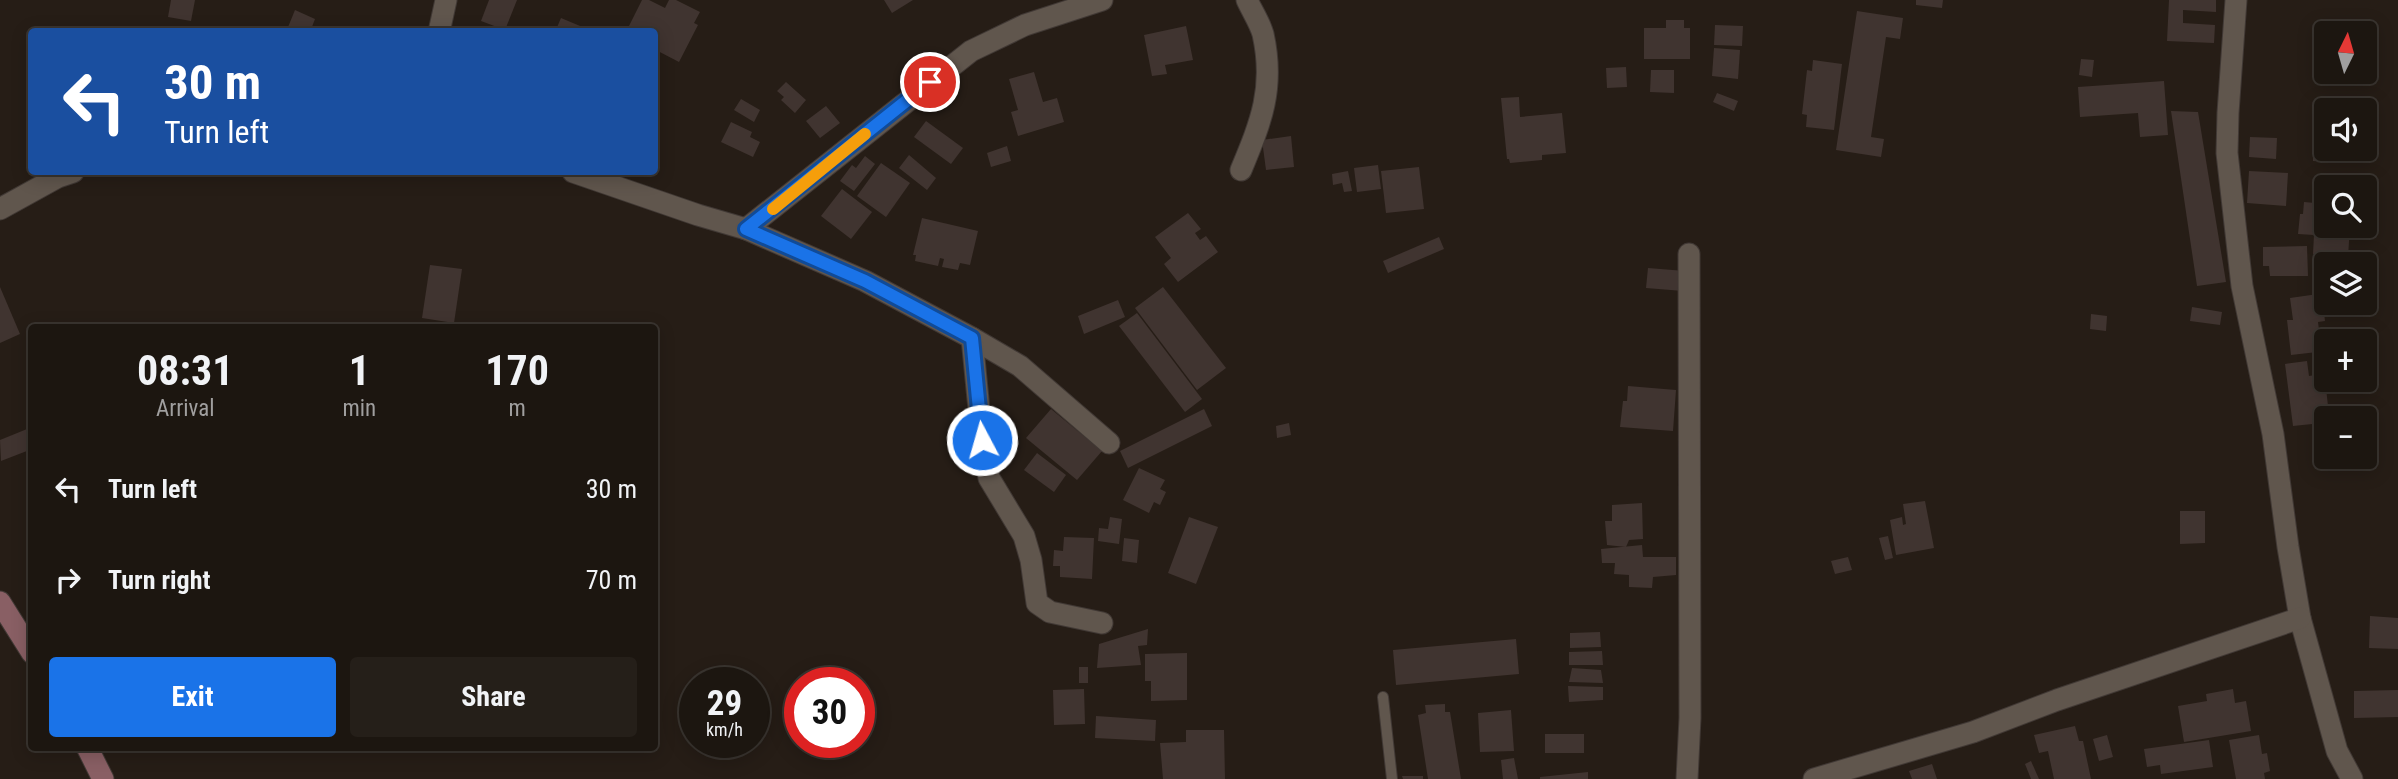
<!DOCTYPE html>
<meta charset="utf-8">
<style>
body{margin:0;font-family:"Roboto Condensed",sans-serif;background:#251f19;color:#f1f3f6;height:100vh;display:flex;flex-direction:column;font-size:26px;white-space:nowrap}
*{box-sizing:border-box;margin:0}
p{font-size:23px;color:#a09f9f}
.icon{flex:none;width:38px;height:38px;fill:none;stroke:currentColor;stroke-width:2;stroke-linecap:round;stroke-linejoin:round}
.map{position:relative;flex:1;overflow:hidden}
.sheet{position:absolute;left:28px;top:324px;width:630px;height:427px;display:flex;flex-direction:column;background:#1c1610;border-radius:7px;box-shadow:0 4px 18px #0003,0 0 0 2px #3a3530}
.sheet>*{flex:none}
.guide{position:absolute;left:28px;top:28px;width:630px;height:147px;border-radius:7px;box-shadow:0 4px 18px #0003,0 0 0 2px #3a3530;background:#1a4fa0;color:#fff;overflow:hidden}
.needle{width:46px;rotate:5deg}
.buttons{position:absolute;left:2314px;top:21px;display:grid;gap:14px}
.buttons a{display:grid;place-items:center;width:63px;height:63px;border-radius:7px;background:#1c1610;box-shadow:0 4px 18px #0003,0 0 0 2px #3a3530;font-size:35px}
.speed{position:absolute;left:679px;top:667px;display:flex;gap:14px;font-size:35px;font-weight:700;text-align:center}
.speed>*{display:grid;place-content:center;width:91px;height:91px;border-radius:50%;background:#1c1610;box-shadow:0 4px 18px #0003,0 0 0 2px #3a3530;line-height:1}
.speed small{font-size:18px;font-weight:400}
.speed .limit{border:10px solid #d22;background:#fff;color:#111}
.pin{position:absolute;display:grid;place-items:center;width:60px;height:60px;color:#fff;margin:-30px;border:4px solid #fff;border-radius:50%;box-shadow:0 2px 7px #0007}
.me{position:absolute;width:77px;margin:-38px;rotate:354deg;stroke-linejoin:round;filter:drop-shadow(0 0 5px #0008)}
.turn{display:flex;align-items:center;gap:24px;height:147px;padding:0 21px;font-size:32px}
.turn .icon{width:91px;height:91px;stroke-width:2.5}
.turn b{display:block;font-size:49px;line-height:60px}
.eta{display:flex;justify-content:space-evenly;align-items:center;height:119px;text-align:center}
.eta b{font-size:42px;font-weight:700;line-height:49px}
.button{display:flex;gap:14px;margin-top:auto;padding:14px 21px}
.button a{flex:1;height:80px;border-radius:7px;background:#1a73e8;color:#fff;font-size:28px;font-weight:700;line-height:80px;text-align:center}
.button a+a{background:#251f19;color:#f1f3f6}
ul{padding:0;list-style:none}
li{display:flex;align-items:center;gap:21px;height:91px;padding:0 21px}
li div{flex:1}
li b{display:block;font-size:26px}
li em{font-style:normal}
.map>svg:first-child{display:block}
</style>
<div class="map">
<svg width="2398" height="779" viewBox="0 0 2398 779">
<rect width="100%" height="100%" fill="#261d16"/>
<g fill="#403430">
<polygon points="171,0 195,0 191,21 168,17"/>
<polygon points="489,0 517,0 505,30 481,21"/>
<polygon points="642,0 649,0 665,8 669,0 676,0 700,12 694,23 698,25 679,62 654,49 654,32 626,32"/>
<polygon points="884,0 913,0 892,13"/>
<polygon points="1916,0 1943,0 1942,8 1916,5"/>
<polygon points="2169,0 2216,0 2216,12 2183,10 2183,23 2215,25 2214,43 2167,41"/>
<polygon points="295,10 315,19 310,32 286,32"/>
<polygon points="1857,11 1903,18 1900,39 1886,37 1871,137 1884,139 1881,157 1836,150"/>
<polygon points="561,18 592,31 592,32 555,32"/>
<polygon points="1666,20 1684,20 1684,28 1690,28 1690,59 1644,59 1644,28 1666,28"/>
<polygon points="1715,25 1743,26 1742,46 1714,45"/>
<polygon points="1186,26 1193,60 1165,65 1167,74 1152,76 1144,35"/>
<polygon points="1714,48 1740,50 1738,79 1712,76"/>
<polygon points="2081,59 2094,60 2092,77 2079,75"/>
<polygon points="1813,60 1842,64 1834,130 1806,127 1807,115 1802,114 1807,70 1812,71"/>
<polygon points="1626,67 1627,87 1607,88 1606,68"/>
<polygon points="1651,70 1674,70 1674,93 1650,92"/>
<polygon points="1034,72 1043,102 1057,98 1064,122 1018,136 1011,112 1018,110 1009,79"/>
<polygon points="2164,81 2168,135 2140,137 2138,113 2080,117 2078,87"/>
<polygon points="786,82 806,100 795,113 781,100 784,97 777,91"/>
<polygon points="1717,93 1738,101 1734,111 1713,102"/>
<polygon points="1519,97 1520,117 1562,113 1566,153 1542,155 1542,160 1510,163 1509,159 1507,159 1501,98"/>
<polygon points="741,99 760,110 754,122 734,110"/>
<polygon points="826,106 840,123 820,138 806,121"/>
<polygon points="2171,111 2198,112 2226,282 2197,286"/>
<polygon points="926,121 963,148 951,164 914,137"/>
<polygon points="731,122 752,132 750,137 760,142 753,157 721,142"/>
<polygon points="1291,136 1294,167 1266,170 1262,140"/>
<polygon points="2250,137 2277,138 2276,159 2249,157"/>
<polygon points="2313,143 2326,143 2327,162 2313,161"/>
<polygon points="1007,146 1011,161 991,167 987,153"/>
<polygon points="909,155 936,178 927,190 899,168"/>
<polygon points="865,156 875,164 854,191 840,181 852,165 856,168"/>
<polygon points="881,163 910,183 886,217 857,196"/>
<polygon points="1378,165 1381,189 1357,192 1354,168"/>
<polygon points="1419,167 1424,209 1386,213 1381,171"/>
<polygon points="1348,171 1352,191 1344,192 1342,183 1333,185 1332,174"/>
<polygon points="2249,171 2288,173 2286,206 2247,203"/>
<polygon points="842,189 872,212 851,239 821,216"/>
<polygon points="2304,202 2326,204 2326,226 2350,226 2348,257 2313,254 2314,235 2298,234 2300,214 2303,214"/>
<polygon points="1188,213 1201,229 1195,233 1200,240 1206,236 1218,252 1178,282 1164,264 1171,258 1155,237"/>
<polygon points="922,218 978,231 970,265 960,263 958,270 942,267 944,259 940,258 938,266 915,261 916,255 913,255"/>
<polygon points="1439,237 1444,249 1388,273 1383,261"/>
<polygon points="2307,246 2308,276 2270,276 2269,266 2263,266 2263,247"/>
<polygon points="430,265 462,269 454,323 422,318"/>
<polygon points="1648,268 1685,271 1683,291 1646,288"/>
<polygon points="0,287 20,334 0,343"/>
<polygon points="1163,287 1226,368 1197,390 1135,308"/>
<polygon points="2318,294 2319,304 2323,304 2325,321 2318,322 2319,330 2325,329 2326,351 2291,355 2287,320 2293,320 2290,298"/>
<polygon points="1118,300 1125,317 1084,334 1078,316"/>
<polygon points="2192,307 2222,312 2220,325 2190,321"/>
<polygon points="1137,313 1202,399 1185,412 1119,326"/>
<polygon points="2091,314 2107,316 2106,331 2090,329"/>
<polygon points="2307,361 2309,376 2315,375 2317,389 2326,388 2329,415 2321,416 2322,423 2293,426 2285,364"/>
<polygon points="1628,386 1676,390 1673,431 1620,427 1623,401 1627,401"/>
<polygon points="1051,409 1102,451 1077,480 1026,438"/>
<polygon points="1204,409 1212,426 1128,468 1120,451"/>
<polygon points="1289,423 1291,435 1277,438 1276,426"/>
<polygon points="32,427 32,449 1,461 0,440"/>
<polygon points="1037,453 1066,475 1054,492 1024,470"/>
<polygon points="1139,468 1165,480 1160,489 1166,492 1160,505 1154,502 1149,513 1123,500"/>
<polygon points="1925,501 1934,548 1896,555 1890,520 1902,517 1903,525 1906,524 1903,504"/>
<polygon points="1642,503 1643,539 1629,540 1626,547 1607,545 1605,521 1612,521 1612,505"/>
<polygon points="2180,511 2205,511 2205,543 2180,544"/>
<polygon points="1110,517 1122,519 1119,544 1098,541 1099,528 1108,529"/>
<polygon points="1189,517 1218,527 1196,584 1168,573"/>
<polygon points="1888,536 1893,558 1885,560 1879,538"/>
<polygon points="1064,537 1094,538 1092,579 1060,577 1060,566 1053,566 1054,550 1063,551"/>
<polygon points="1124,538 1139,540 1137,563 1122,561"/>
<polygon points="1642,545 1643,557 1676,557 1676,575 1653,577 1652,588 1629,587 1629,575 1614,574 1615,563 1602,563 1601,549"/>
<polygon points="1848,557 1852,570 1835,574 1831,561"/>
<polygon points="2370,616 2398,618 2398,649 2369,648"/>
<polygon points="1148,629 1147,645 1138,646 1141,665 1097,668 1099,644"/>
<polygon points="1600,632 1601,647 1570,648 1570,633"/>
<polygon points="1516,639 1519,674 1396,685 1393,650"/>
<polygon points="1602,651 1603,665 1569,665 1569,652"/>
<polygon points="1187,653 1187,700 1151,701 1151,681 1145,681 1145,654"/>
<rect x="1079" y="667" width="9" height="16"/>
<polygon points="1572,668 1601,670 1603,683 1569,682"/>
<polygon points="1568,686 1603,687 1603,700 1569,702"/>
<polygon points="1084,689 1085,724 1054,725 1053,690"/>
<polygon points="2233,689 2235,703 2246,701 2251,731 2184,742 2178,706 2207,701 2206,694"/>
<polygon points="2398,690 2398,717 2354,718 2354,691"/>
<polygon points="1445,704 1445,712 1450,712 1461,779 1428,779 1418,715 1426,713 1425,705"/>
<polygon points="1511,710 1514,751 1480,752 1478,713"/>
<polygon points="1096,716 1156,720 1155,741 1095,738"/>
<polygon points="2075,726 2079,741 2083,741 2091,779 2054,779 2048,751 2039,753 2034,735"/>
<polygon points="1186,730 1224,730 1225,779 1163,779 1160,743 1186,742"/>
<rect x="1545" y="734" width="39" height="19"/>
<polygon points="2107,735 2113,757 2099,761 2093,739"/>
<polygon points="2259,735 2262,754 2267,753 2270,771 2264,773 2265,779 2236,779 2229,740"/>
<polygon points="2209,740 2213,767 2161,774 2160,765 2147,767 2144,749"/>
<polygon points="1514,758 1518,779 1503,779 1501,760"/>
<polygon points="2031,761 2039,779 2031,779 2025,764"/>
<polygon points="1932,764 1937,779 1912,779 1909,771"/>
<polygon points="1588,772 1588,779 1540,779 1540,777"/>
<polygon points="1402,776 1423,776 1423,779 1403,779"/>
</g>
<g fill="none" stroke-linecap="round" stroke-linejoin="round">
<g stroke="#413935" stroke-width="12">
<polyline id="service" points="1383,697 1392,779"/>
</g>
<g stroke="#413935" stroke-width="23">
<g id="minor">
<polyline points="2236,0 2228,113 2227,153 2242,286 2273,434 2288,547 2300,618 2337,751 2352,779"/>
<polyline points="439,32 446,0"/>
<path d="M 1241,170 C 1261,122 1275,88 1263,34 C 1260,23 1252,11 1247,0"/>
<polyline points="573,172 698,215 746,229 865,281 972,338 1020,366 1109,443"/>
<polyline points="0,209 58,177 73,172"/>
<polyline points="746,229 971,51 1025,25 1102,0"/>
<polyline points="972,338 982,440 989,478 1024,536 1031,560 1037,603 1050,612 1102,623"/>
<polyline points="1687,779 1690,718 1689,254"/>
<polyline points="1814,779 1973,732 2057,700 2300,618"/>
</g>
</g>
<g stroke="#413935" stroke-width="23">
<g id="secondary">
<polyline points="0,602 32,653"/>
<polyline points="87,747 103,779"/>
</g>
</g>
<use href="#service" stroke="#60564d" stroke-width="10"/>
<use href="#minor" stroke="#60564d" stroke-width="21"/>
<use href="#secondary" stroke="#895f64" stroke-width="21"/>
</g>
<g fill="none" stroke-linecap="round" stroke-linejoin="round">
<g stroke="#114b97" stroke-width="18">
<polyline id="route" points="930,82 746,229 865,281 972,338 982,440"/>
</g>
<use href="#route" stroke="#1a73e8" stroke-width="12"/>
<polyline stroke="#f59e0b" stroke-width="12" points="773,209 865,134"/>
</g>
</svg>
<div class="buttons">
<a><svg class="needle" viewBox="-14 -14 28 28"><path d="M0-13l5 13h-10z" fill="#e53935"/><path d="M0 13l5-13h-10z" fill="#a09f9f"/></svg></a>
<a><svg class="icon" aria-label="sound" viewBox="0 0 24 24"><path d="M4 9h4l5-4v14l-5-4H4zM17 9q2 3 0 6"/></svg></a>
<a><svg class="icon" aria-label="search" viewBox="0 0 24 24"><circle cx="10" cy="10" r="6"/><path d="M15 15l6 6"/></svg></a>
<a><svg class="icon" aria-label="layers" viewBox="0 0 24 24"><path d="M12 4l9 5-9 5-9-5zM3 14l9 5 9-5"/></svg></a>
<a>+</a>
<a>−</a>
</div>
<div class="speed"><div>29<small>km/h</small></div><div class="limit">30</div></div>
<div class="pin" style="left:930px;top:82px;background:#d93025"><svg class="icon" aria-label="arrive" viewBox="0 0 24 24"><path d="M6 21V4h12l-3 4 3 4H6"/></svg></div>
<svg class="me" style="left:982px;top:440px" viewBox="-20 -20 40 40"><circle r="17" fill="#1a73e8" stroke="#fff" stroke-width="3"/><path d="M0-11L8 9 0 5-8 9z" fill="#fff"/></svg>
<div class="guide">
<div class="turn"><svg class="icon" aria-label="left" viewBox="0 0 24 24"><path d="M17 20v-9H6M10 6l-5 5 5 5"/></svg><div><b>30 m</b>Turn left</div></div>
</div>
<section class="sheet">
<div class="eta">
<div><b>08:31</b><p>Arrival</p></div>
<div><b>1</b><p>min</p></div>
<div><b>170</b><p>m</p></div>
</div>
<ul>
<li><svg class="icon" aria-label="left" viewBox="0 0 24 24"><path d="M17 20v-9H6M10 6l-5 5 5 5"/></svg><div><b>Turn left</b></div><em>30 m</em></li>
<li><svg class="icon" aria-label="right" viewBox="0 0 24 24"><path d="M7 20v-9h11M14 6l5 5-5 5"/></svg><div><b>Turn right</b></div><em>70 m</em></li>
</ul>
<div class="button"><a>Exit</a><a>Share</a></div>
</section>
</div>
